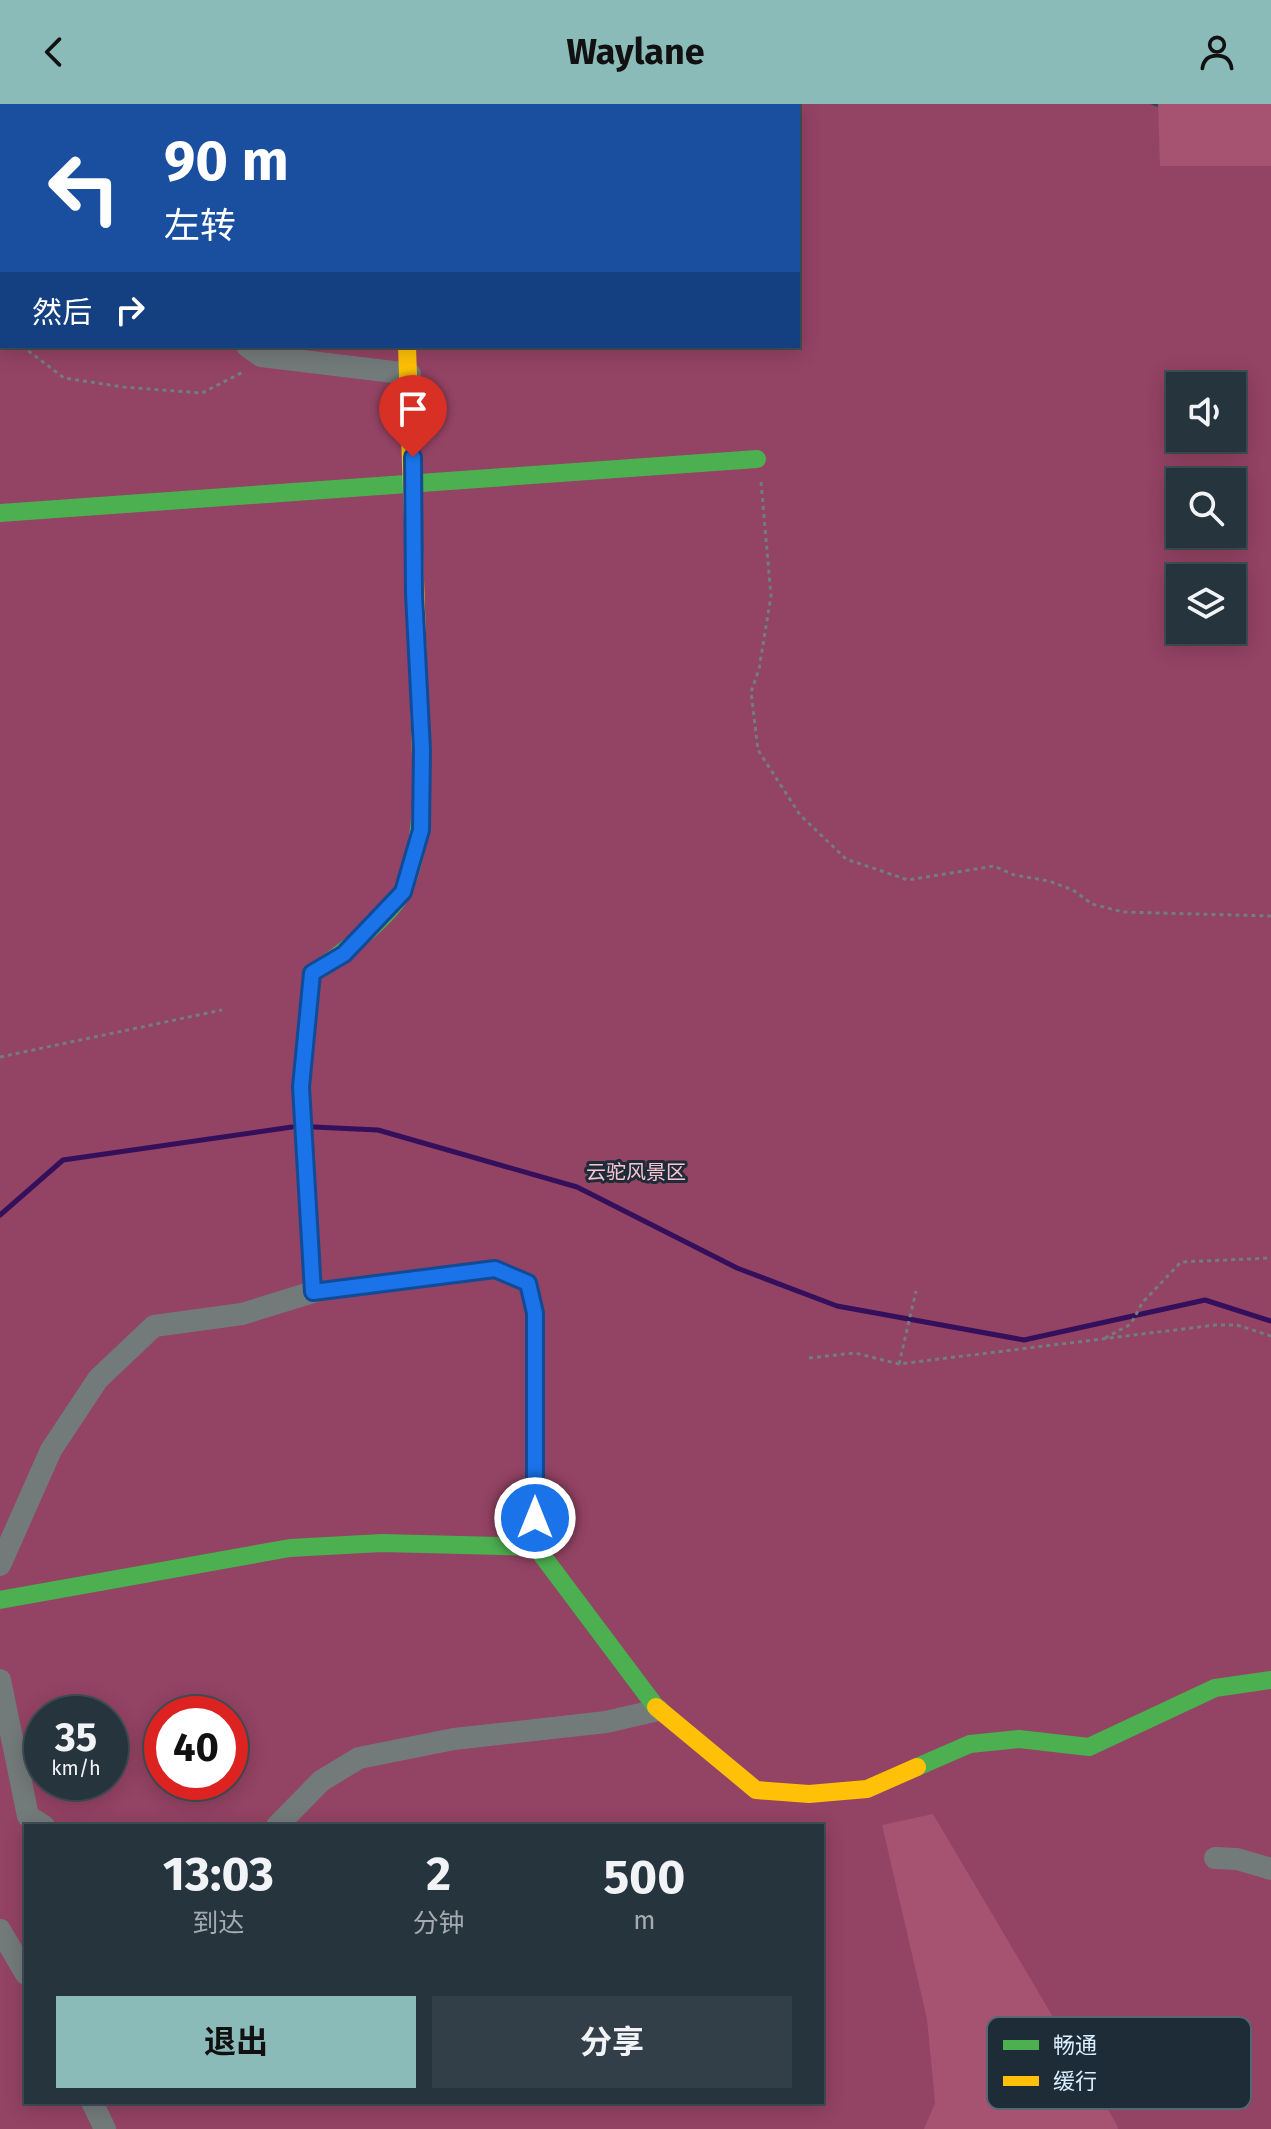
<!DOCTYPE html>
<html lang="zh">
<meta charset="utf-8">
<style>
body{margin:0;font-family:"Fira Sans","Noto Sans SC",sans-serif;background:#323f49;color:#f1f3f6;height:100vh;display:flex;flex-direction:column;font-size:30px;white-space:nowrap}
*{box-sizing:border-box;margin:0}
p{font-size:26px;color:#a4aab0}
.icon{flex:none;width:44px;height:44px;fill:none;stroke:currentColor;stroke-width:2;stroke-linecap:round;stroke-linejoin:round}
.map{position:relative;flex:1;overflow:hidden}
.side{position:absolute;left:24px;top:1720px;width:800px;height:280px;display:flex;flex-direction:column;background:#26343e;border-radius:0px;box-shadow:0 4px 20px #0003,0 0 0 2px #424f58}
.side>*{flex:none}
.hud{position:absolute;left:0px;top:0px;width:800px;height:244px;box-shadow:0 4px 20px #0003,0 0 0 2px #424f58;background:#1a4fa0;color:#fff;overflow:hidden}
.tools{position:absolute;left:1166px;top:268px;display:grid;gap:16px}
.tools a{display:grid;place-items:center;width:80px;height:80px;border-radius:0px;background:#26343e;box-shadow:0 4px 20px #0003,0 0 0 2px #424f58;font-size:40px}
.speed{position:absolute;left:24px;top:1592px;display:flex;gap:16px;font-size:40px;font-weight:700;text-align:center}
.speed>*{display:grid;place-content:center;width:104px;height:104px;border-radius:50%;background:#26343e;box-shadow:0 4px 20px #0003,0 0 0 2px #424f58;line-height:1}
.speed small{font-size:20px;font-weight:400}
.speed .limit{border:12px solid #d22;background:#fff;color:#111}
.pin{position:absolute;display:grid;place-items:center;width:68px;height:68px;color:#fff;margin:-82px -34px;border-radius:50% 50% 50% 0;rotate:-45deg;box-shadow:0 0 8px #0007}
.pin .icon{rotate:45deg}
.me{position:absolute;width:88px;margin:-44px;rotate:0deg;stroke-linejoin:round;filter:drop-shadow(0 0 6px #0008)}
.turn{display:flex;align-items:center;gap:28px;height:168px;padding:0 32px;font-size:36px}
.turn .icon{width:104px;height:104px;stroke-width:2.5}
.turn b{display:block;font-size:56px;line-height:68px}
.then{display:flex;align-items:center;height:76px;padding:0 32px;background:#0003;gap:16px;font-size:30px}
.eta{display:flex;justify-content:space-evenly;align-items:center;height:136px;text-align:center}
.eta b{font-size:48px;font-weight:700;line-height:56px}
.primary-button{display:flex;gap:16px;margin-top:auto;padding:16px 32px}
.primary-button a{flex:1;height:92px;border-radius:0px;background:#8bbbb9;color:#111;font-size:32px;font-weight:700;line-height:92px;text-align:center}
.primary-button a+a{background:#323f49;color:#f1f3f6}
header{display:flex;justify-content:space-between;align-items:center;height:104px;padding:0 32px;background:#8bbbb9;color:#111;font-size:36px;font-weight:700}
.map>svg:first-child{display:block}
</style>
<header><svg class="icon" aria-label="back" viewBox="0 0 24 24"><path d="M15 5l-7 7 7 7"/></svg>Waylane<svg class="icon" aria-label="person" viewBox="0 0 24 24"><circle cx="12" cy="8" r="4"/><path d="M4 21q1-7 8-7t8 7"/></svg></header>
<div class="map">
<svg width="1271" height="2025" viewBox="0 0 1271 2025">
<rect width="100%" height="100%" fill="#324553"/>
<path fill="#934363" fill-rule="evenodd" d="M 0,0 L 1150,0 L 1271,46 L 1271,2025 L 0,2025 ZM 2,2 L 798,2 L 798,242 L 2,242 ZM 1180,282 L 1232,282 L 1232,334 L 1180,334 ZM 1180,378 L 1232,378 L 1232,430 L 1180,430 ZM 1180,474 L 1232,474 L 1232,526 L 1180,526 ZM 42,1610 L 110,1610 L 110,1678 L 42,1678 ZM 162,1610 L 230,1610 L 230,1678 L 162,1678 ZM 26,1722 L 822,1722 L 822,1998 L 26,1998 Z"/>
<g fill="#a65372">
<polygon points="1158,0 1271,0 1271,62 1160,62"/>
<polygon points="933,1710 1117,2021 1118,2025 924,2025 935,1999 927,1915 882,1721"/>
</g>
<g fill="none" stroke-linecap="round" stroke-linejoin="round">
<g stroke="#340f5c" stroke-width="5">
<polyline points="314,1023 378,1026 577,1083 737,1164 837,1202 1024,1236 1205,1196 1271,1217"/>
<polyline points="0,1111 63,1056 292,1023"/>
</g>
<g stroke="#737c7f" stroke-width="3" stroke-dasharray="4 4" stroke-linecap="butt">
<polyline points="0,225 2,226"/>
<polyline points="22,242 64,274 123,283 202,289 245,267"/>
<polyline points="761,378 771,492 759,565 751,588 758,646 800,711 846,755 908,776 994,762 1014,771 1049,777 1073,786 1092,800 1123,808 1271,812"/>
<polyline points="0,953 222,906"/>
<polyline points="1105,1234 1131,1220 1142,1199 1181,1158 1271,1154"/>
<polyline points="809,1254 855,1249 899,1260 1215,1221 1237,1221 1271,1232"/>
<polyline points="899,1260 916,1187"/>
</g>
<g stroke="#737b7a" stroke-width="22">
<polyline points="630,2 634,0"/>
<polyline points="676,2 680,0"/>
<polyline points="0,38 2,40"/>
<polyline points="247,242 261,252 410,270"/>
<polyline points="0,1461 51,1346 98,1275 154,1222 242,1210 313,1188"/>
<polyline points="0,1576 28,1712 44,1722"/>
<polyline points="277,1722 321,1677 359,1654 454,1635 606,1618 658,1606"/>
<polyline points="1215,1754 1237,1755 1271,1765"/>
<polyline points="0,1826 26,1870"/>
<polyline points="92,1998 105,2025"/>
</g>
<g stroke="#4caf50" stroke-width="18">
<polyline points="0,409 757,355"/>
<path d="M 422,680 C 421,716 418,751 404,785 C 393,811 337,854 312,869 L 301,983 L 313,1188 L 495,1165 L 528,1179 L 535,1209 L 535,1316"/>
<polyline points="0,1496 290,1444 382,1439 536,1443 656,1603"/>
<polyline points="917,1663 970,1640 1019,1635 1089,1643 1215,1584 1271,1576"/>
</g>
<g stroke="#ffc107" stroke-width="18">
<polyline points="407,242 422,680"/>
<polyline points="535,1316 536,1443"/>
<polyline points="656,1603 756,1686 809,1690 867,1685 917,1663"/>
</g>
</g>
<g fill="none" stroke-linecap="round" stroke-linejoin="round">
<g stroke="#114b97" stroke-width="20">
<polyline id="route" points="413,353 414,490 422,646 421,726 403,788 344,850 312,869 301,983 313,1188 495,1165 528,1179 535,1209 535,1414"/>
</g>
<use href="#route" stroke="#1a73e8" stroke-width="14"/>
</g>
<g text-anchor="middle" stroke-width="6" stroke-linejoin="round" paint-order="stroke">
<g font-size="20" fill="#fac3d2" stroke="#1d2c37">
<text x="636" y="1075">云驼风景区</text>
</g>
</g>
<rect x="987" y="1913" width="264" height="92" rx="12" fill="#1d2c37" stroke="#566673" stroke-width="2"/>
<rect x="1003" y="1936" width="36" height="10" fill="#4caf50"/>
<rect x="1003" y="1972" width="36" height="10" fill="#ffc107"/>
<g font-size="22" fill="#dceffe">
<text x="1053" y="1949">畅通</text>
<text x="1053" y="1985">缓行</text>
</g>
</svg>
<div class="tools">
<a><svg class="icon" aria-label="sound" viewBox="0 0 24 24"><path d="M4 9h4l5-4v14l-5-4H4zM17 9q2 3 0 6"/></svg></a>
<a><svg class="icon" aria-label="search" viewBox="0 0 24 24"><circle cx="10" cy="10" r="6"/><path d="M15 15l6 6"/></svg></a>
<a><svg class="icon" aria-label="layers" viewBox="0 0 24 24"><path d="M12 4l9 5-9 5-9-5zM3 14l9 5 9-5"/></svg></a>
</div>
<div class="speed"><div>35<small>km/h</small></div><div class="limit">40</div></div>
<div class="pin" style="left:413px;top:353px;background:#d93025"><svg class="icon" aria-label="arrive" viewBox="0 0 24 24"><path d="M6 21V4h12l-3 4 3 4H6"/></svg></div>
<svg class="me" style="left:535px;top:1414px" viewBox="-20 -20 40 40"><circle r="17" fill="#1a73e8" stroke="#fff" stroke-width="3"/><path d="M0-11L8 9 0 5-8 9z" fill="#fff"/></svg>
<div class="hud">
<div class="turn"><svg class="icon" aria-label="left" viewBox="0 0 24 24"><path d="M17 20v-9H6M10 6l-5 5 5 5"/></svg><div><b>90 m</b>左转</div></div>
<div class="then">然后<svg class="icon" aria-label="right" viewBox="0 0 24 24"><path d="M7 20v-9h11M14 6l5 5-5 5"/></svg></div>
</div>
<section class="side">
<div class="eta">
<div><b>13:03</b><p>到达</p></div>
<div><b>2</b><p>分钟</p></div>
<div><b>500</b><p>m</p></div>
</div>
<div class="primary-button"><a>退出</a><a>分享</a></div>
</section>
</div>
